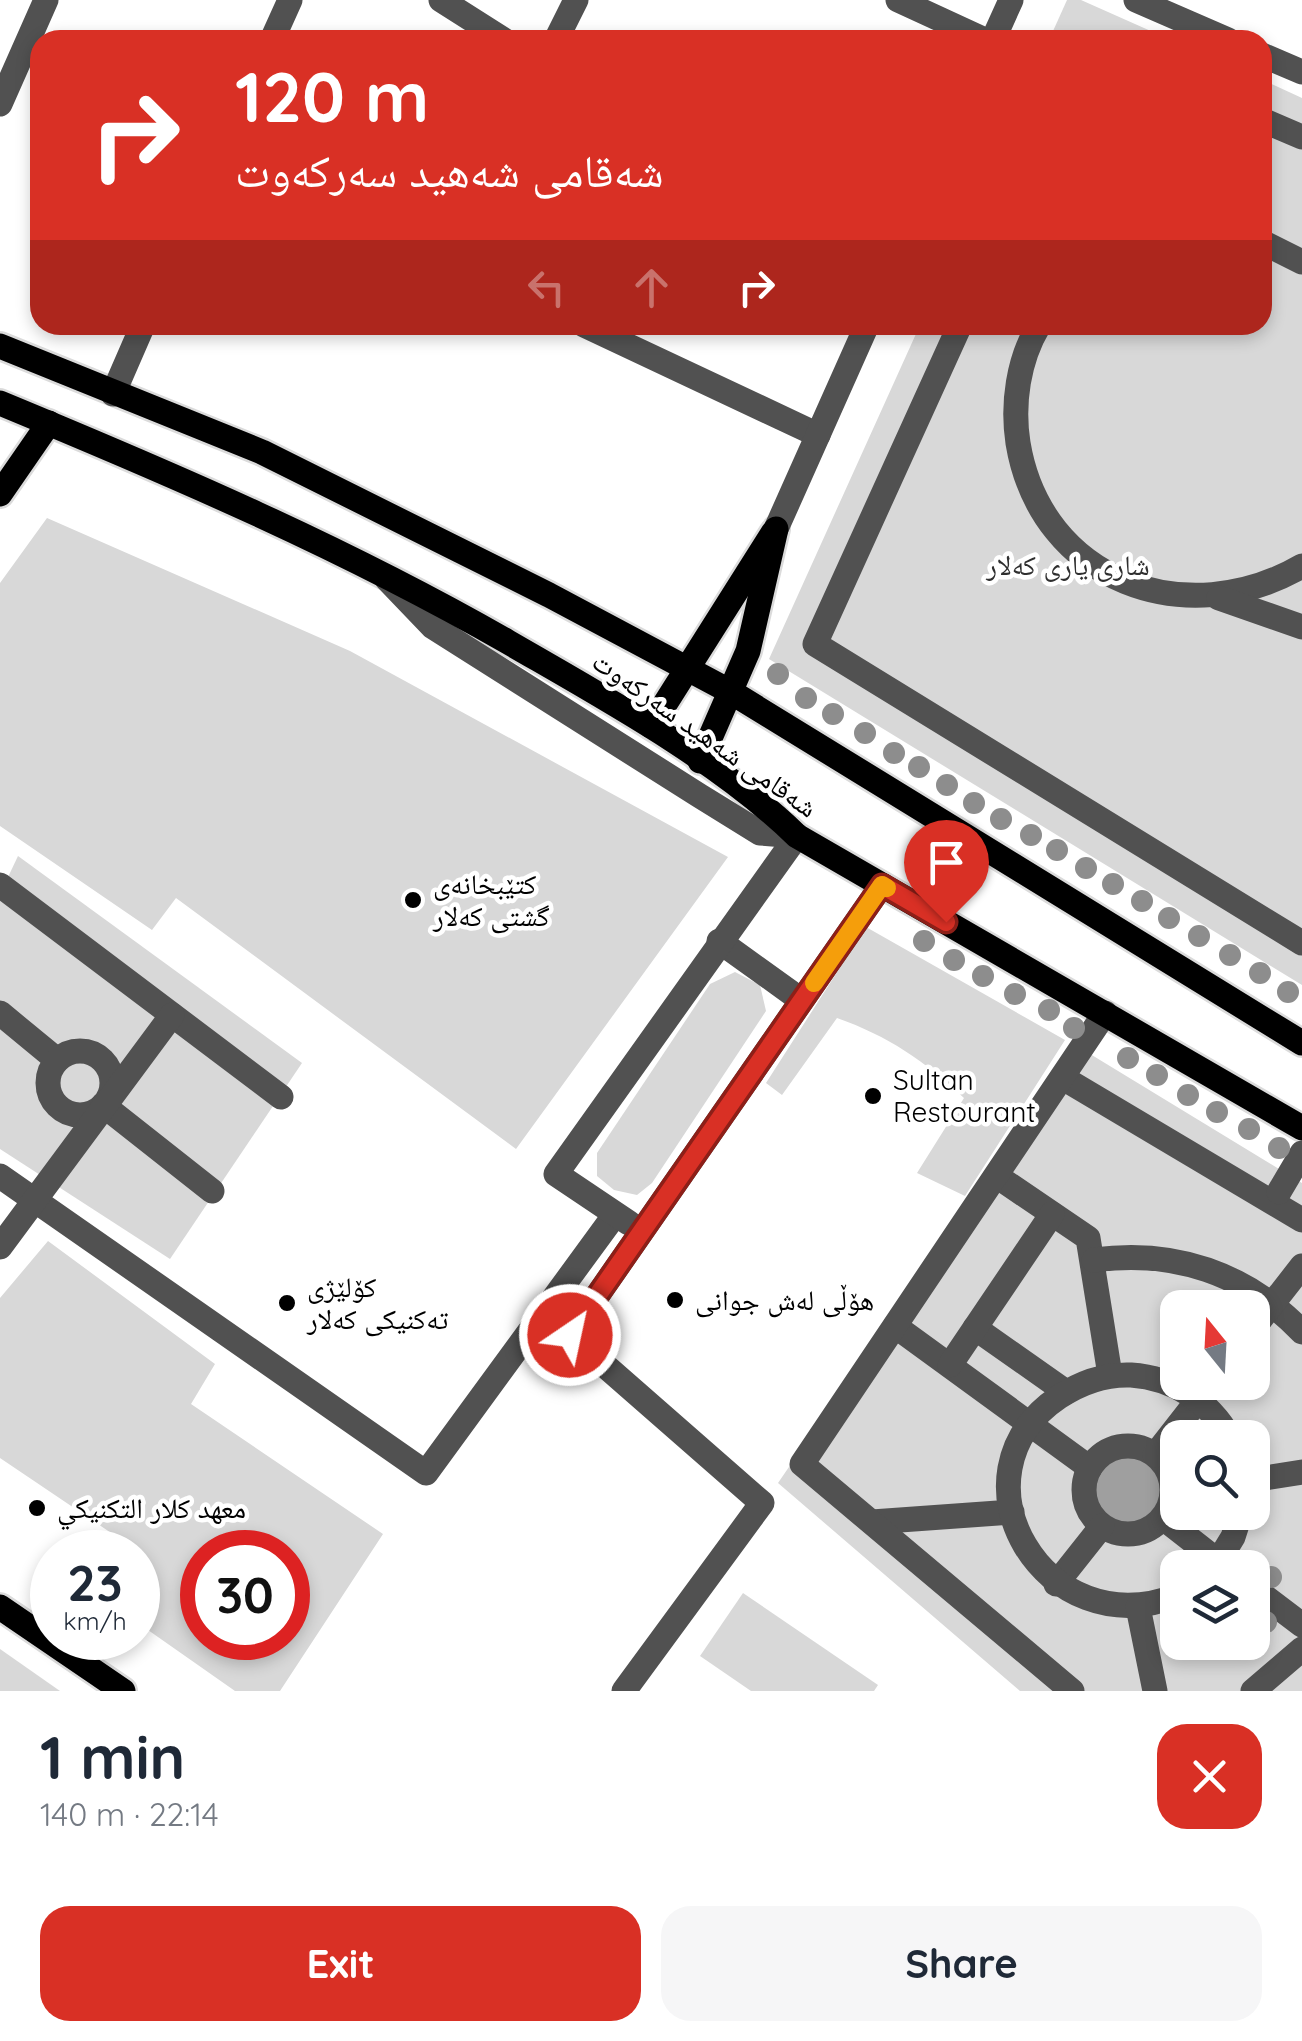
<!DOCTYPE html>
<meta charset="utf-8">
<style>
body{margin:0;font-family:Quicksand,"Noto Naskh Arabic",sans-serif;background:#f6f6f7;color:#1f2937;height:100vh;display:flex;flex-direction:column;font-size:38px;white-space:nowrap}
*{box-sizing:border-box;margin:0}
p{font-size:32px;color:#747a83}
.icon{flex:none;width:55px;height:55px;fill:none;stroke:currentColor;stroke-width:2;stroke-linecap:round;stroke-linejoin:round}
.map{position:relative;height:1691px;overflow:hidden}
.panel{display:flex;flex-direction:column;background:#fff;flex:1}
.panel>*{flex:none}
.guide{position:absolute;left:30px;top:30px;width:1242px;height:305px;border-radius:30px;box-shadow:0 5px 15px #0003;background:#d93025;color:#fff;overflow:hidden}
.needle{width:65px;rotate:342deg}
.buttons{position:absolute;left:1160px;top:1290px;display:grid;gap:20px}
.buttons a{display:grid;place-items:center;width:110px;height:110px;border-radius:20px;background:#fff;box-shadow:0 5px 15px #0003;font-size:50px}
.speed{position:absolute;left:30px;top:1530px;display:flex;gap:20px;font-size:50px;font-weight:700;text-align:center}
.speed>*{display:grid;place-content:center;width:130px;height:130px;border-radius:50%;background:#fff;box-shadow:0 5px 15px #0003;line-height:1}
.speed small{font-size:25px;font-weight:400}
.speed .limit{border:15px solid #d22;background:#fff;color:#111}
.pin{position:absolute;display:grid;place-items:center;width:85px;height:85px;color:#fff;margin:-102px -42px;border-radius:50% 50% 50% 0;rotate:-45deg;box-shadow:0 0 10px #0007}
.pin .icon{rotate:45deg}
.me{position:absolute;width:110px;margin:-55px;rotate:34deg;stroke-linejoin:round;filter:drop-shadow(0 0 8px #0008)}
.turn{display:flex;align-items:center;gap:35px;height:210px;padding:0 40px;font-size:45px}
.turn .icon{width:130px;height:130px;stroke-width:2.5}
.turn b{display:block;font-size:70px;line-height:85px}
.lanes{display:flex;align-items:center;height:95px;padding:0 40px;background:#0003;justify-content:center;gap:50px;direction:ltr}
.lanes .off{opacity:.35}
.round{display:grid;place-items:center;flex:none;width:105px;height:105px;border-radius:30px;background:#f6f6f7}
.head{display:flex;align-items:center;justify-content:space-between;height:170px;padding:0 40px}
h1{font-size:60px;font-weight:800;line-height:75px}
.action{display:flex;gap:20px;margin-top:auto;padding:20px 40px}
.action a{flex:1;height:115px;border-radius:30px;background:#d93025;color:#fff;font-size:40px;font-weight:800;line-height:115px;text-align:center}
.action a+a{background:#f6f6f7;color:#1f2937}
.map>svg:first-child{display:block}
</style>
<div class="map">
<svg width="1302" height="1691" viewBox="0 0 1302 1691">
<rect width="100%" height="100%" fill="#fff"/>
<g fill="#d8d8d8" fill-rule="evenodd">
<polygon points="1067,0 1081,0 1171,40 1049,40"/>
<polygon points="1263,80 1302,98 1302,985 769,659 920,325 1262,325"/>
<polygon points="47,518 350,651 728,857 516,1149 176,898 152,930 0,826 0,583"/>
<polygon points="18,856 302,1063 170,1259 0,1149 0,894"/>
<path d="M 866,927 L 1065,1040 L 965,1196 L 917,1173 L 964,1098 C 925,1061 888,1036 837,1018 L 782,1095 L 766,1083 Z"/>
<polygon points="735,972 760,985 766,1011 652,1183 637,1195 614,1190 597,1176 597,1153 710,984"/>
<path d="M 1077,1046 L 1302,1183 L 1302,1691 L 1020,1691 L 778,1483 ZM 1178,1308 L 1252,1308 L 1252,1382 L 1178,1382 ZM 1178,1438 L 1252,1438 L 1252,1512 L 1178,1512 ZM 1178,1568 L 1252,1568 L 1252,1642 L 1178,1642 Z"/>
<path d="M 48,1241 L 215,1364 L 191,1404 L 383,1534 L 280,1691 L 235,1691 L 138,1623 L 138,1552 L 125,1552 L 129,1545 L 0,1458 L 0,1298 ZM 202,1552 L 288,1552 L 288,1638 L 202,1638 Z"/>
<polygon points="743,1593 878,1685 874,1691 751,1691 700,1656"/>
<polygon points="0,1649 60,1691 0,1691"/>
</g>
<circle fill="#9f9f9f" cx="1128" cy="1490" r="36"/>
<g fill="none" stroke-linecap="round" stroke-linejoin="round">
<g stroke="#dbdbdb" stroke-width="30">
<g id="major">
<polyline points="0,346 262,452 549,595 731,692 1302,1043"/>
<path d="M 0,403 C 174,475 344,548 508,642 C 603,697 719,760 797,836 L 1302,1128"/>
<polyline points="0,494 49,423"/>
<polyline points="651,726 773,533"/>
<polyline points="700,761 748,651 776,529"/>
<polyline points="0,1607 123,1691"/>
</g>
</g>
<g stroke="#515151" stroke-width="25">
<polyline points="441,0 504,40"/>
<polyline points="898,0 985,40"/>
<polyline points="1136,0 1228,40"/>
<polyline points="272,40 290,0"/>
<polyline points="556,40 576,0"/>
<polyline points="993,40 1011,0"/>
<polyline points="1262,55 1302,72"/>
<polyline points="0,104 46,0"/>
<polyline points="1262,120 1302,137"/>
<polyline points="1262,242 1302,262"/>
<polyline points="584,325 818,435"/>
<polyline points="960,325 815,644 1302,943"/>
<path d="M 1039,325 C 1018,360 1012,404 1018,443 C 1041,582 1187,633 1302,566"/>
<polyline points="113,394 143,325"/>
<polyline points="776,529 867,325"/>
<polyline points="387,579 433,627 700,796 760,833 797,836"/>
<polyline points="1219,598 1302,627"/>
<polyline points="0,885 281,1097"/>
<polyline points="719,941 801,1000"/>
<polyline points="0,1013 57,1060"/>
<circle cx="80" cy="1083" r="32"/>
<polyline points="1063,1078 1302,1220"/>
<polyline points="103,1105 212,1191"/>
<polyline points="0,1176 426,1473 614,1216"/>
<polyline points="998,1177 1088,1238 1110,1375"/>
<polyline points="1279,1192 1302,1153"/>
<polyline points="629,1223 556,1174 797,836"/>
<polyline points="0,1247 172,1015"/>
<path d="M 1094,1260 C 1174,1249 1246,1273 1302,1332"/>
<polyline points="895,1326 1090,1468"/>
<polyline points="975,1328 1066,1392"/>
<polyline points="1252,1330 1302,1266"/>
<polyline points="950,1365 1052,1214"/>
<circle cx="1128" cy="1490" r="44"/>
<polyline points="1155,1455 1212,1382"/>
<polyline points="1252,1480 1302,1472"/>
<polyline points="1163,1518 1227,1568"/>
<polyline points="872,1522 1012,1512"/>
<polyline points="1214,1568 1233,1537 1241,1512"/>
<polyline points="1056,1584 1102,1526"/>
<polyline points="1252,1587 1302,1625"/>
<path d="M 1178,1595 C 1045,1649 943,1475 1059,1397 C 1080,1383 1105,1374 1131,1375 C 1174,1378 1209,1401 1230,1438"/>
<polyline points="1138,1607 1155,1691"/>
<polyline points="624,1691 762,1503 570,1335 882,885"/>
<polyline points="1072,1691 802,1464 1105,1013"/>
<polyline points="1253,1691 1302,1649"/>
</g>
<use href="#major" stroke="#000" stroke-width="25"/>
</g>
<g fill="#8d8d8d">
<circle cx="778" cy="674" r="11"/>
<circle cx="806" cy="698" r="11"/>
<circle cx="833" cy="714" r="11"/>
<circle cx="865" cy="733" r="11"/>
<circle cx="894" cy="753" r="11"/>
<circle cx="919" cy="767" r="11"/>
<circle cx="947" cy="785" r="11"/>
<circle cx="974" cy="803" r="11"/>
<circle cx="1001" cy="819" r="11"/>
<circle cx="1031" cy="835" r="11"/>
<circle cx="1057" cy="850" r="11"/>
<circle cx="1086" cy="868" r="11"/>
<circle cx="1113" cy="884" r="11"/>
<circle cx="1142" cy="901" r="11"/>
<circle cx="1169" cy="918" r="11"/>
<circle cx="1199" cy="936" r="11"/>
<circle cx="924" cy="941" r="11"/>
<circle cx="1230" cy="955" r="11"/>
<circle cx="954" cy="960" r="11"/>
<circle cx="1260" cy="973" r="11"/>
<circle cx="983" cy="976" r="11"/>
<circle cx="1288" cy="992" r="11"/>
<circle cx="1015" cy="994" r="11"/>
<circle cx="1049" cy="1010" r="11"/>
<circle cx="1074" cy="1028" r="11"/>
<circle cx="1128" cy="1058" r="11"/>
<circle cx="1157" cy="1075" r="11"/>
<circle cx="1188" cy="1095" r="11"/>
<circle cx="1217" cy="1112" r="11"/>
<circle cx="1249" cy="1129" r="11"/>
<circle cx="1279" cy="1148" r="11"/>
<circle cx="1271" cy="1577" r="11"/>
<circle cx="1266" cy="1622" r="11"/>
</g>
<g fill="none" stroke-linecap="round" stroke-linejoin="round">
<g stroke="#8d1f18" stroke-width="25">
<polyline id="route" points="570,1335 882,885 946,922"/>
</g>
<use href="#route" stroke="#d93025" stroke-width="18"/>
<polyline stroke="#f59e0b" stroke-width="18" points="814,983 882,885 887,888"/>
</g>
<g fill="#000" stroke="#fff" stroke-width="4">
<circle cx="413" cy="900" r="10"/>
<circle cx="873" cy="1096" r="10"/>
<circle cx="675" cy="1300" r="10"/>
<circle cx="287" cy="1303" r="10"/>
<circle cx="37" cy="1508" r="10"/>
</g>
<g text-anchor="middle" stroke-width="9" stroke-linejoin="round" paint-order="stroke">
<g font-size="28" fill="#2f2f2f" stroke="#fff">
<text x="1068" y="575">شاری یاری کەلار</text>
</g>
<g font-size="28" fill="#000" stroke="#fff">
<text transform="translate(705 734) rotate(35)" y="10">شەقامی شەهید سەرکەوت</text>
</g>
<g font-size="28" fill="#000" stroke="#fff" text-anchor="start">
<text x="433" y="894">کتێبخانەی<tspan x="433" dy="32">گشتی کەلار</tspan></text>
<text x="893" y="1090">Sultan<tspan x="893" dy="32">Restourant</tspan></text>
<text x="307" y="1297">کۆلێژی<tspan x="307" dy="32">تەکنیکی کەلار</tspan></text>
<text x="695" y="1310">هۆڵی لەش جوانی</text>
<text x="57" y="1518">معهد كلار التكنيكي</text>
</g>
</g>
</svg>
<div class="buttons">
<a><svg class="needle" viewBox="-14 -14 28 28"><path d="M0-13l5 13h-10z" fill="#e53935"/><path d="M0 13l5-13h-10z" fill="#747a83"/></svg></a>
<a><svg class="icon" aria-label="search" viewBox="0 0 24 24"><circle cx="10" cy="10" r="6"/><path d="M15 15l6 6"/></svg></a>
<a><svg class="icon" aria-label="layers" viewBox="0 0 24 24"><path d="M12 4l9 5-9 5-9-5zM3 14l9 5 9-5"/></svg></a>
</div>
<div class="speed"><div>23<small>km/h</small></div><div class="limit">30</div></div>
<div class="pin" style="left:946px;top:922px;background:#d93025"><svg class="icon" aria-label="arrive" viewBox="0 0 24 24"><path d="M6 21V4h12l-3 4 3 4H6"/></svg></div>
<svg class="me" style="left:570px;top:1335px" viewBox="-20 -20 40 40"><circle r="17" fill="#d93025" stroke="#fff" stroke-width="3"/><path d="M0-11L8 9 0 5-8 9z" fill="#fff"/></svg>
<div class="guide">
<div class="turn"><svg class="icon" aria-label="right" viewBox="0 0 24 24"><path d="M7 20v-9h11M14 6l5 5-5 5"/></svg><div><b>120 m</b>شەقامی شەهید سەرکەوت</div></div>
<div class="lanes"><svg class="icon off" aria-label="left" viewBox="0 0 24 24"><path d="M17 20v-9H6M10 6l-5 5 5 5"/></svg><svg class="icon off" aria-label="ahead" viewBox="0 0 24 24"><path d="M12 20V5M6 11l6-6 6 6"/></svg><svg class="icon" aria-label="right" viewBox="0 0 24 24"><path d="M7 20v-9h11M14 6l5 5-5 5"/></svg></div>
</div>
</div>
<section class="panel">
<div class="head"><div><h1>1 min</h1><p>140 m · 22:14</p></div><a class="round" style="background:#d93025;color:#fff"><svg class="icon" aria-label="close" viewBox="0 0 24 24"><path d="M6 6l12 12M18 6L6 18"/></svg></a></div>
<div class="action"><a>Exit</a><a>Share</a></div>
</section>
